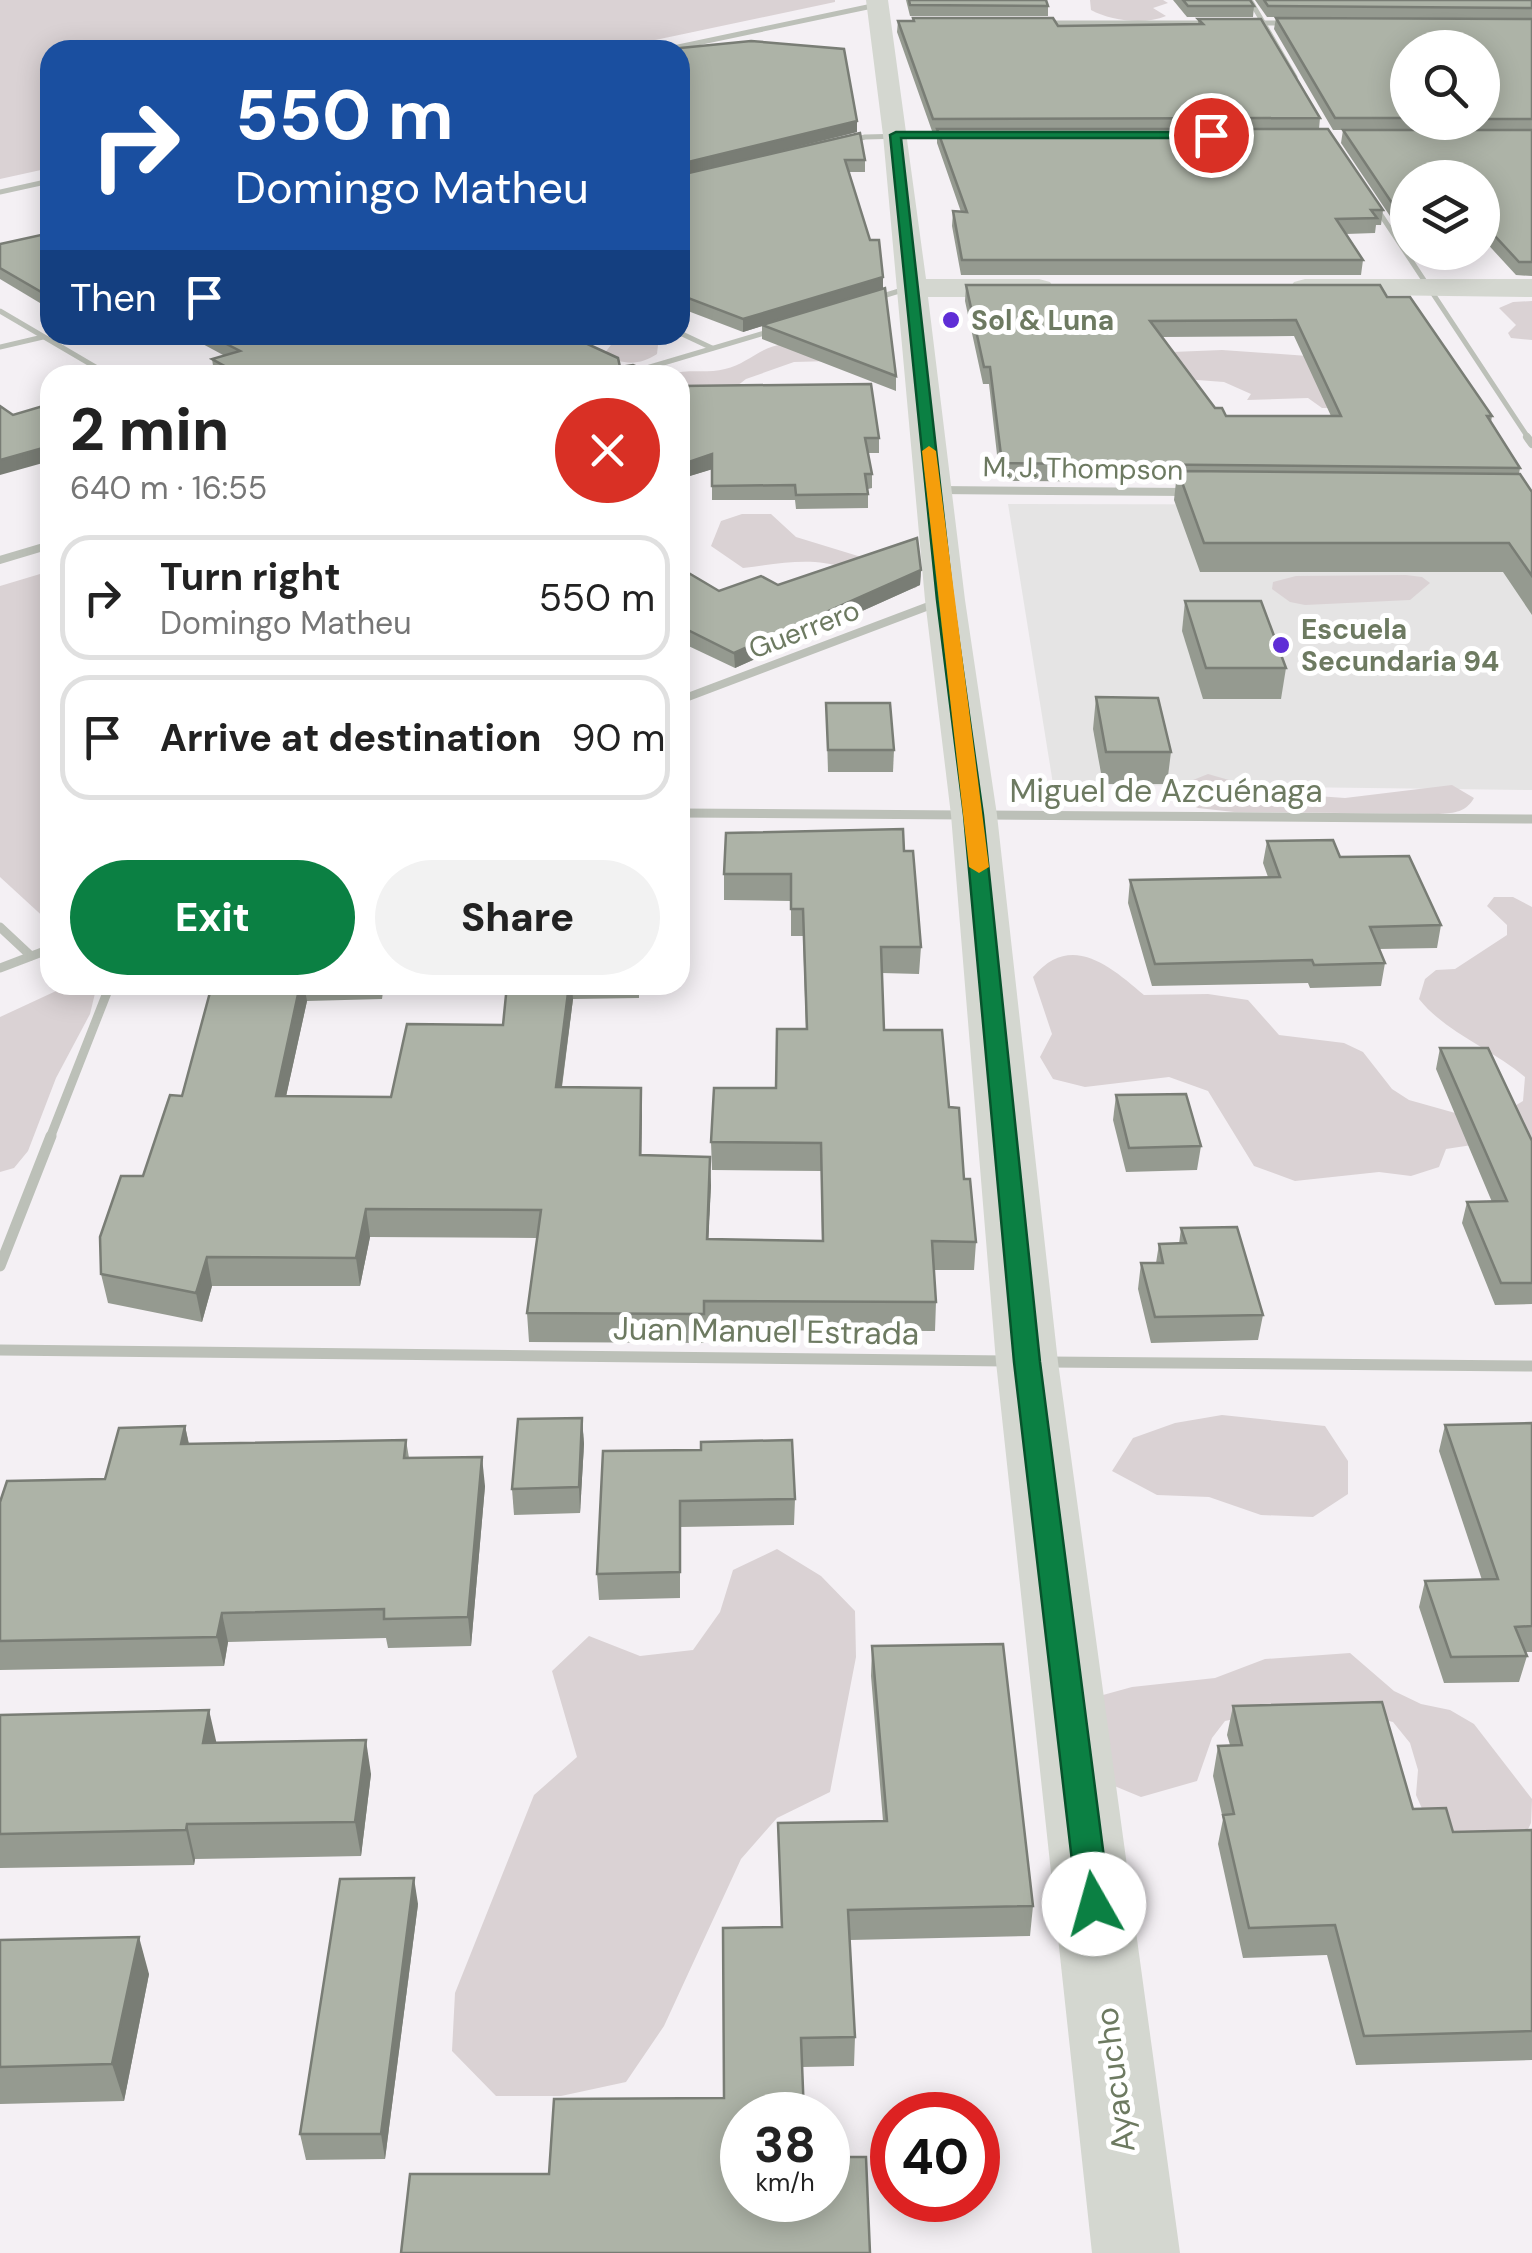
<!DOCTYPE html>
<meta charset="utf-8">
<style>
body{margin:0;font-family:"DM Sans",sans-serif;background:#f2f2f2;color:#222;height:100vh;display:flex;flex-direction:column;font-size:38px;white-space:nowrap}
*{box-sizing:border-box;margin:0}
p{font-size:32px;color:#767676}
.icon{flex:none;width:55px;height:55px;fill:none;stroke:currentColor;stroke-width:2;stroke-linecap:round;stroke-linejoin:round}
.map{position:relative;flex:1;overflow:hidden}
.drawer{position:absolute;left:40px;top:365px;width:650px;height:630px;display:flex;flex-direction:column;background:#fff;border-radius:30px;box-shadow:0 5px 25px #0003}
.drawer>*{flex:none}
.top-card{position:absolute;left:40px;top:40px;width:650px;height:305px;border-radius:30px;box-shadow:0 5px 25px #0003;background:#1a4fa0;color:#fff;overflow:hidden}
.controls{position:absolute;left:1390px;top:30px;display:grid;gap:20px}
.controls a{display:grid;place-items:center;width:110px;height:110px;border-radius:50%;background:#fff;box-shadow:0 5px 25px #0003;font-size:50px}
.speed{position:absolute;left:720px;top:2092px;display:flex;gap:20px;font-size:50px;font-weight:700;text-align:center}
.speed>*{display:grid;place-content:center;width:130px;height:130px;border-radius:50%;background:#fff;box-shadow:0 5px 25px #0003;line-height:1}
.speed small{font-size:25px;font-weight:400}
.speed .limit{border:15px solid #d22;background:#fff;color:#111}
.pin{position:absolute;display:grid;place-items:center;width:85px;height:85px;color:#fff;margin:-42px;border:5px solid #fff;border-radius:50%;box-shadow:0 2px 10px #0007}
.me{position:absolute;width:110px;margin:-55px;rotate:353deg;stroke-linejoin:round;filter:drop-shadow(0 0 8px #0008)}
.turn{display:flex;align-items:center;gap:35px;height:210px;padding:0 30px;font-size:45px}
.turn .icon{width:130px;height:130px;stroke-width:2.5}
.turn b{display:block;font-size:70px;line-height:85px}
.then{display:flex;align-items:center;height:95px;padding:0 30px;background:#0003;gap:20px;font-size:38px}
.round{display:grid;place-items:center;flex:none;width:105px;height:105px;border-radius:52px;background:#f2f2f2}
.head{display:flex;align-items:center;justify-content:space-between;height:170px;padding:0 30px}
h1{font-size:60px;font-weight:800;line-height:75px}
.button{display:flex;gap:20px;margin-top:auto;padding:20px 30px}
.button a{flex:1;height:115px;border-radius:60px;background:#0b8043;color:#fff;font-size:40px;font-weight:800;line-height:115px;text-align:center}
.button a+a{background:#f2f2f2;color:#222}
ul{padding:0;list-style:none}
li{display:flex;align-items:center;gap:30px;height:125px;margin:0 20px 15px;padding:0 10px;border:5px solid #e0e0e0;border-radius:30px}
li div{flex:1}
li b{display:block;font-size:38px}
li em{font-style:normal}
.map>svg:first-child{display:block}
</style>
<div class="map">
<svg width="1532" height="2253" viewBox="0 0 1532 2253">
<rect width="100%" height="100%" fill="#f4f0f4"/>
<polygon fill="#e5e4e4" points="1008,504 1532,505 1532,790 1053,784"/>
<g fill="#dad2d4">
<polygon points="0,0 835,0 835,2 608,50 50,50 50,168 0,179"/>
<path d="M 1090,0 L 1163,0 L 1168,3 L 1153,8 L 1166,16 C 1145,25 1111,21 1091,10 Z"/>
<polygon points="1532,301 1532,340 1511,338 1508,333 1516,325 1499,308 1513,302"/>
<path d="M 609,335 L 647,335 L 658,345 L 657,354 C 639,366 622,365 604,354 L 614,341 Z"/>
<path d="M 785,344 L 831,361 L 794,362 L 746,379 L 728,393 L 680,399 L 680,375 L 668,375 C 688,368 706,374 725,369 C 748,364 760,346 785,344 Z"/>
<polygon points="1222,350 1322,357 1336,408 1322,408 1308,398 1247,400 1251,394 1224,382 1170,378 1172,352"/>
<path d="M 742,514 L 771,514 L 796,537 L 920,575 L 916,588 L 887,591 C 836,553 802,560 743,568 L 711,546 L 721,521 Z"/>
<polygon points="50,571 50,921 49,922 0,877 0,586"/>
<polygon points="1406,575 1422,577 1430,583 1410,600 1305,605 1290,602 1272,589 1273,582 1296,576"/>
<path d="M 1208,774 L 1275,793 L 1345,798 L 1452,785 L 1474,798 C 1466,812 1455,813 1439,814 L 1234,812 L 1198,808 L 1182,801 L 1178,793 L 1183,784 Z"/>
<path d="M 1494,897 L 1513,897 L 1532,907 L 1532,1155 L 1472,1145 L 1446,1149 L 1439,1167 L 1411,1176 L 1379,1172 L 1295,1181 L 1254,1166 L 1208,1091 L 1169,1077 L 1085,1087 L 1053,1079 L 1040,1057 L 1052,1034 L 1033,977 C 1070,932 1109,965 1144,995 L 1208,994 L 1248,1000 L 1279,1035 L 1344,1043 L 1363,1052 L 1392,1089 L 1409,1100 L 1473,1118 L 1496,1117 L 1523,1101 L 1525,1077 C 1492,1049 1445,1032 1419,999 L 1425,979 L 1436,970 L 1455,969 L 1507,935 L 1507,925 L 1487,906 Z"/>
<polygon points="69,985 97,985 90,1014 56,1078 28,1151 14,1168 0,1172 0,1017"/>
<polygon points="1222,1415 1325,1426 1348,1461 1348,1494 1313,1517 1261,1515 1209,1497 1157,1495 1112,1471 1133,1438 1175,1423"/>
<polygon points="777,1549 821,1576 855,1611 856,1657 830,1792 777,1818 741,1859 664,2026 626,2082 561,2096 496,2096 452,2051 455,1993 534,1795 577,1757 552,1671 589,1636 640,1656 693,1650 720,1612 733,1570"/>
<polygon points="1350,1653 1394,1691 1421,1704 1450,1710 1474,1724 1532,1799 1531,1823 1521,1844 1496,1853 1427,1820 1416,1795 1418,1770 1410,1743 1393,1722 1364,1715 1279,1710 1225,1721 1212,1738 1197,1781 1141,1797 1112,1785 1103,1695 1132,1687 1215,1678 1265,1659"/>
</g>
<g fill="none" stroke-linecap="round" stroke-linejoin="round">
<g stroke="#bcc0b8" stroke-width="5">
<polyline points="1250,0 1295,77"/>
<polyline points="1046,23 1209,23"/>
<polyline points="1251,23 1289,23"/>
<polyline points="664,50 877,5"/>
<polyline points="849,141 865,137 946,135"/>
<polyline points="0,192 50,181"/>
<polyline points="1375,206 1529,439"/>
<polyline points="873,299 909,288"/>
<polyline points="0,311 109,375"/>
<polyline points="680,333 712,348"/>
<polyline points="0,347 43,337"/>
<polyline points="623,375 771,331"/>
</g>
<g stroke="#bcc0b8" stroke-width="8">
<polyline points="1527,437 1532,444"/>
<polyline points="938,490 1186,492"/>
<polyline points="0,560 50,545"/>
<polyline points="680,700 934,604"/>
</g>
<g stroke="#bcc0b8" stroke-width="9">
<polyline points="680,813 964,815"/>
<polyline points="986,815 1532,819"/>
<polyline points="0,927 31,956"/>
<polyline points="0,968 50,949"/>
<polyline points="50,1138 110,985"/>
</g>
<g stroke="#bcc0b8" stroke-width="11">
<polyline points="0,1266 51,1136"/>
<polyline points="0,1350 1006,1361"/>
<polyline points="1048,1362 1532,1366"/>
</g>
<g fill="#d4d7d0" fill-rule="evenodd">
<polygon points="866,0 888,0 926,279 1039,279 1050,282 1054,288 1050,294 1039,297 928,297 965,600 997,815 1058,1362 1180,2253 1092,2253 996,1362 951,815 925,600 883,135"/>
<polygon points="1305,279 1532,279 1532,297 1294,294 1290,288 1294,282"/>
</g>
</g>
<g fill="#959a90" fill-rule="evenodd">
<polygon points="906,0 1046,0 1048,6 1048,16 910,16"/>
<polygon points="1173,0 1251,0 1254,6 1253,17 1187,17"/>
<polygon points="1255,0 1532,0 1532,19 1267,17"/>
<path d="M 1276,18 L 1532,19 L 1532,276 L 1516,275 L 1482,238 L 1482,178 L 1408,178 L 1408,225 L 1396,225 L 1341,143 L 1343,130 L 1368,130 L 1333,130 L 1274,29 ZM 1408,48 L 1482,48 L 1482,122 L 1408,122 Z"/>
<polygon points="1198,19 1320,118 1319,129 1383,210 1381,225 1376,225 1375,233 1346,234 1363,260 1361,275 961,275 952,226 953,211 961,212 937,143 937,131 932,131 897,32 898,21 1058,26 1198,24"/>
<polygon points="680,50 857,132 681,176 860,133 865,160 865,172 849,172 870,240 883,277 883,289 896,376 896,391 762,339 762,326 743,332 680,308"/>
<polygon points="50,233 50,309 0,279 0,244"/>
<path d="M 966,285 L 1387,297 L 1492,416 L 1491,422 L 1520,468 L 1519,474 L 1532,492 L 1532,615 L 1503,572 L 1200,572 L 1174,500 L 1176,482 L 1000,481 L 989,384 L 983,384 L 965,301 ZM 1294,336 L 1331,416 L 1226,416 L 1215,408 L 1162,337 Z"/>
<polygon points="186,335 568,335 620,367 656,375 219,375 214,372 212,359 225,356"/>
<polygon points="680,386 879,438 879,453 868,453 872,474 872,488 868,489 868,508 796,509 795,500 712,500 712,469 680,479"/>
<polygon points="680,568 719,591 921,570 920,585 735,668 680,642"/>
<polygon points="1185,601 1286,668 1281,699 1203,699 1182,631"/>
<polygon points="1096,697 1171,752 1167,784 1103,784 1093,729"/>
<polygon points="826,703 894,750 893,772 828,772"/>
<polygon points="1267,841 1340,857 1441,925 1437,948 1379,949 1385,963 1381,986 1310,988 1308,983 1152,986 1128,903 1130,880 1268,877 1263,863"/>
<polygon points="904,851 921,947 919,974 882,973 884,1030 949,1107 976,1242 974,1270 934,1270 936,1302 935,1331 705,1330 704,1343 529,1342 527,1313 537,1238 370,1237 360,1286 212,1286 202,1322 108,1303 101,1274 143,1176 182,1096 212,985 384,985 382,999 307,1001 286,1096 391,1097 503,1025 507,985 639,985 639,998 573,999 562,1087 641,1088 641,1155 711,1185 708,1239 822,1241 821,1171 712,1170 711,1142 776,1088 806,1029 803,936 791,936 791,901 724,900 724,874"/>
<polygon points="1440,1048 1532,1141 1532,1304 1495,1305 1462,1223 1467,1202 1492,1202 1436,1069"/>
<polygon points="1116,1095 1201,1146 1197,1170 1126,1172 1113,1120"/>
<polygon points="1181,1228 1263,1315 1258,1340 1151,1343 1138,1289 1141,1263 1156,1263 1159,1244 1179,1244"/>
<polygon points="582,1418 584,1444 580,1513 514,1515 512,1489"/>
<polygon points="1532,1423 1532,1652 1525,1652 1527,1656 1519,1682 1444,1683 1419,1607 1425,1581 1482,1580 1439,1451 1445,1425"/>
<polygon points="185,1426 189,1444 406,1440 409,1458 485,1486 471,1646 388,1648 386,1638 228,1642 224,1666 0,1670 0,1502 105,1479"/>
<polygon points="603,1451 795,1499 794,1525 680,1527 680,1598 599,1600 597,1574"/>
<polygon points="872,1646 1033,1906 1030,1936 850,1940 855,2037 854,2066 802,2067 742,2115 549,2174 724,2098 781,1927 778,1823 883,1821 871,1676"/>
<polygon points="1233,1706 1453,1832 1532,1830 1532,2060 1356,2065 1327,1955 1243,1958 1218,1844 1223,1819 1213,1776 1218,1746 1230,1745 1227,1735"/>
<polygon points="0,1715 216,1743 371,1774 361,1856 195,1859 194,1865 0,1868"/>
<polygon points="418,1904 385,2159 306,2160 300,2134"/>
<polygon points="0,1940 149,1974 124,2101 0,2104"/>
</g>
<g fill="#797d75">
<polygon points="857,121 857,132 680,176 680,164"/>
<polygon points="883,277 883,289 743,332 743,319"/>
<polygon points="50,446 50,461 0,475 0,460"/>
<polygon points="712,454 713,469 680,479 680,465"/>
<polygon points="921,570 920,585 735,668 734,653"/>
<polygon points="300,985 304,985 307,1001 280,1124 276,1096"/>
<polygon points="569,985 572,985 573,999 558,1115 556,1087"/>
<polygon points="641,1088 642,1115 641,1183 640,1155"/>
<polygon points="710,1157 711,1185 707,1268 707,1239"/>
<polygon points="366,1209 370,1237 360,1286 356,1258"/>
<polygon points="207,1257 212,1286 202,1322 196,1293"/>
<polygon points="582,1418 584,1444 580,1513 579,1487"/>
<polygon points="185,1426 191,1455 181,1444"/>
<polygon points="482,1457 485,1486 471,1646 468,1617"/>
<polygon points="222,1613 228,1642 224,1666 217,1637"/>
<polygon points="209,1710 217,1745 203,1743"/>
<polygon points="366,1740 371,1774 361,1856 355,1822"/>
<polygon points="187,1824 195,1859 194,1865 186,1830"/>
<polygon points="414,1878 418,1904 385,2159 381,2134"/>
<polygon points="139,1937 149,1974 124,2101 112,2064"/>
</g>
<g fill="#adb3a7" stroke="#797d75" stroke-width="2.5" fill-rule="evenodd">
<polygon points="909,0 1046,0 1048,6 910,5"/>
<polygon points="1183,0 1250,0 1254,6 1188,6"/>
<polygon points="1264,0 1532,0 1532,8 1268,6"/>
<polygon points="913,18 1053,18 1058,26 1203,24 1198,19 1261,19 1320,118 933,119 898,21 914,21"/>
<polygon points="1276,18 1532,19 1532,119 1482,119 1482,48 1408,48 1408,118 1335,118"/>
<polygon points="751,41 844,49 857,121 680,164 680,50 660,50"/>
<polygon points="937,129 1328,129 1383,210 1371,210 1377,218 1336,219 1363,260 962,260 953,211 967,212"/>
<polygon points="1343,130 1532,130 1532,262 1519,262 1482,222 1482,178 1408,178 1408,212 1398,212"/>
<polygon points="860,133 865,160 845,160 870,240 879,240 883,277 743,319 680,295 680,175"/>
<polygon points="50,233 50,297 0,268 0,244"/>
<path d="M 966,285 L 1380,285 L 1387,297 L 1410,297 L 1492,416 L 1487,416 L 1520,468 L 1002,463 L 990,367 L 984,367 ZM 1296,320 L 1341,416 L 1226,416 L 1222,408 L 1215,408 L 1150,321 Z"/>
<polygon points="885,288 896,376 762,325"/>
<polygon points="209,335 568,335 618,358 620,367 633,365 656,375 241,375 212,359 240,351"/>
<polygon points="871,384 879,438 865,438 872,474 865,474 868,494 796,495 795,485 712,486 712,454 680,465 680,386"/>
<polygon points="50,404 50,446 0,460 0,406 13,415"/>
<polygon points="1178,471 1520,474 1532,492 1532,576 1509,543 1204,543"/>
<polygon points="917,538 921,570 734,653 680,626 680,568 719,591 761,576 778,585"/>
<polygon points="1185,601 1261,601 1286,668 1206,668"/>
<polygon points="1096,697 1158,698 1171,752 1106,752"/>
<polygon points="826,703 890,703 894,750 828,750"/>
<polygon points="903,829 904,851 913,851 921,947 881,947 884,1030 942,1030 949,1107 959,1108 964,1179 970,1179 976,1242 932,1241 936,1302 704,1301 704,1314 527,1313 541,1210 366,1209 356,1258 207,1257 196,1293 101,1274 100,1237 121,1176 143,1176 170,1095 182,1096 212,985 300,985 276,1096 391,1097 407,1024 503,1025 507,985 569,985 556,1087 641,1088 640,1155 710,1157 707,1239 823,1241 821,1143 711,1142 714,1088 776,1088 777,1029 807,1029 803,909 791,909 791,874 724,874 726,833"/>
<polygon points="1333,840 1340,857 1409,856 1441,925 1370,927 1385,963 1314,965 1312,960 1155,964 1130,880 1280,877 1267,841"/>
<polygon points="1440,1048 1488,1048 1532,1141 1532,1283 1501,1283 1467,1202 1507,1201"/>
<polygon points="1186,1094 1201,1146 1129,1148 1116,1095"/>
<polygon points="1237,1227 1263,1315 1155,1317 1141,1263 1163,1263 1159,1244 1186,1243 1181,1228"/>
<polygon points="582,1418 579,1487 512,1489 518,1419"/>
<polygon points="1532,1423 1532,1626 1515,1627 1527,1656 1451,1657 1425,1581 1498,1579 1445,1425"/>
<polygon points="185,1426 181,1444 406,1440 404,1458 482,1457 468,1617 384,1619 384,1609 222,1613 217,1637 0,1641 0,1502 7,1481 105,1479 119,1428"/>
<polygon points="792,1440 795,1499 680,1501 680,1572 597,1574 603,1451 701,1450 701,1442"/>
<polygon points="1003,1644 1033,1906 848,1910 855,2037 801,2038 804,2115 742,2115 742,2200 828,2200 828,2157 866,2157 870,2253 401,2253 410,2174 549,2174 554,2099 724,2098 723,1928 782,1927 778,1823 887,1821 872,1646"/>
<polygon points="1382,1702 1413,1809 1446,1808 1453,1832 1532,1830 1532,2031 1364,2036 1335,1925 1249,1928 1223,1815 1234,1814 1218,1746 1242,1745 1233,1706"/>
<polygon points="209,1710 203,1743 366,1740 355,1822 187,1824 186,1830 0,1834 0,1715"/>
<polygon points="414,1878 381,2134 300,2134 340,1879"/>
<polygon points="139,1937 112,2064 0,2067 0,1940"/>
</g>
<polygon fill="#0b8043" stroke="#07532c" stroke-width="2.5" points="896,132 1211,132 1216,135 1211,138 901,138 953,600 983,815 1040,1362 1110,1904 1105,1914 1094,1918 1082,1914 1077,1904 1014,1362 964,815 937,600 890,135"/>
<polygon fill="#f59e0b" points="929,446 936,451 989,867 979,873 969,867 922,451"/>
<g fill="#5f2ed6" stroke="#fff" stroke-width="4">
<circle cx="951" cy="320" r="10"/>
<circle cx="1281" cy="645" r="10"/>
</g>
<g text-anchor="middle" stroke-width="10" stroke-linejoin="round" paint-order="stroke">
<g font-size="28" font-weight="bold" fill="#6d7a61" stroke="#fff" text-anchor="start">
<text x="971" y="330">Sol &amp; Luna</text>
<text x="1301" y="639">Escuela<tspan x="1301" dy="32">Secundaria 94</tspan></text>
</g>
<g font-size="28" fill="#6d7a61" stroke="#fff">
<text transform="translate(1083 468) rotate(1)" y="10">M. J. Thompson</text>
<text transform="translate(804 629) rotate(-21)" y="10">Guerrero</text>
</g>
<g font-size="32" fill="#6d7a61" stroke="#fff">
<text x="1166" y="802">Miguel de Azcuénaga</text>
<text transform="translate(766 1331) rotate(1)" y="11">Juan Manuel Estrada</text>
<text transform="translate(1115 2080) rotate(-97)" y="11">Ayacucho</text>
</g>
</g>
</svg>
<div class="controls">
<a><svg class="icon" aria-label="search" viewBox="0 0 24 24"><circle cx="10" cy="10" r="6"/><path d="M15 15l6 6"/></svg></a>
<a><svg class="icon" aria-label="layers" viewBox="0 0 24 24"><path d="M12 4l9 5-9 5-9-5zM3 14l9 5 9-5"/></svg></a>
</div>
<div class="speed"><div>38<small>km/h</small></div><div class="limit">40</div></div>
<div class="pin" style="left:1211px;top:135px;background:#d93025"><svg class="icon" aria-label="arrive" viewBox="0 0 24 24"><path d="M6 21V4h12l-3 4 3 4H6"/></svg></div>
<svg class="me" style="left:1094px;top:1904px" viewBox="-20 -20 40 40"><circle r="19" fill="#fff"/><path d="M0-13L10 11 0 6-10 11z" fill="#0b8043"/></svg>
<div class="top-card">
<div class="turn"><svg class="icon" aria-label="right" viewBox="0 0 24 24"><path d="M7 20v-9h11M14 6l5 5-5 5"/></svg><div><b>550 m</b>Domingo Matheu</div></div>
<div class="then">Then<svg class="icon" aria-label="arrive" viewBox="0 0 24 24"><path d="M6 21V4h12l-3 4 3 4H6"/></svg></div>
</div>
<section class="drawer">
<div class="head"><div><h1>2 min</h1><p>640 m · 16:55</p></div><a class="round" style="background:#d93025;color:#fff"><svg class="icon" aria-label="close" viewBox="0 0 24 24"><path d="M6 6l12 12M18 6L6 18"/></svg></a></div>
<ul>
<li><svg class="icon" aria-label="right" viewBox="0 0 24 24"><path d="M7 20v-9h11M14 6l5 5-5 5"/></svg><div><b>Turn right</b><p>Domingo Matheu</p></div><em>550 m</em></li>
<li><svg class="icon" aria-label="arrive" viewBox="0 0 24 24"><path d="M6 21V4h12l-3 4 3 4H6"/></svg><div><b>Arrive at destination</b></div><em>90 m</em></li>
</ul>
<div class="button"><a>Exit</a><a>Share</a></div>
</section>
</div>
